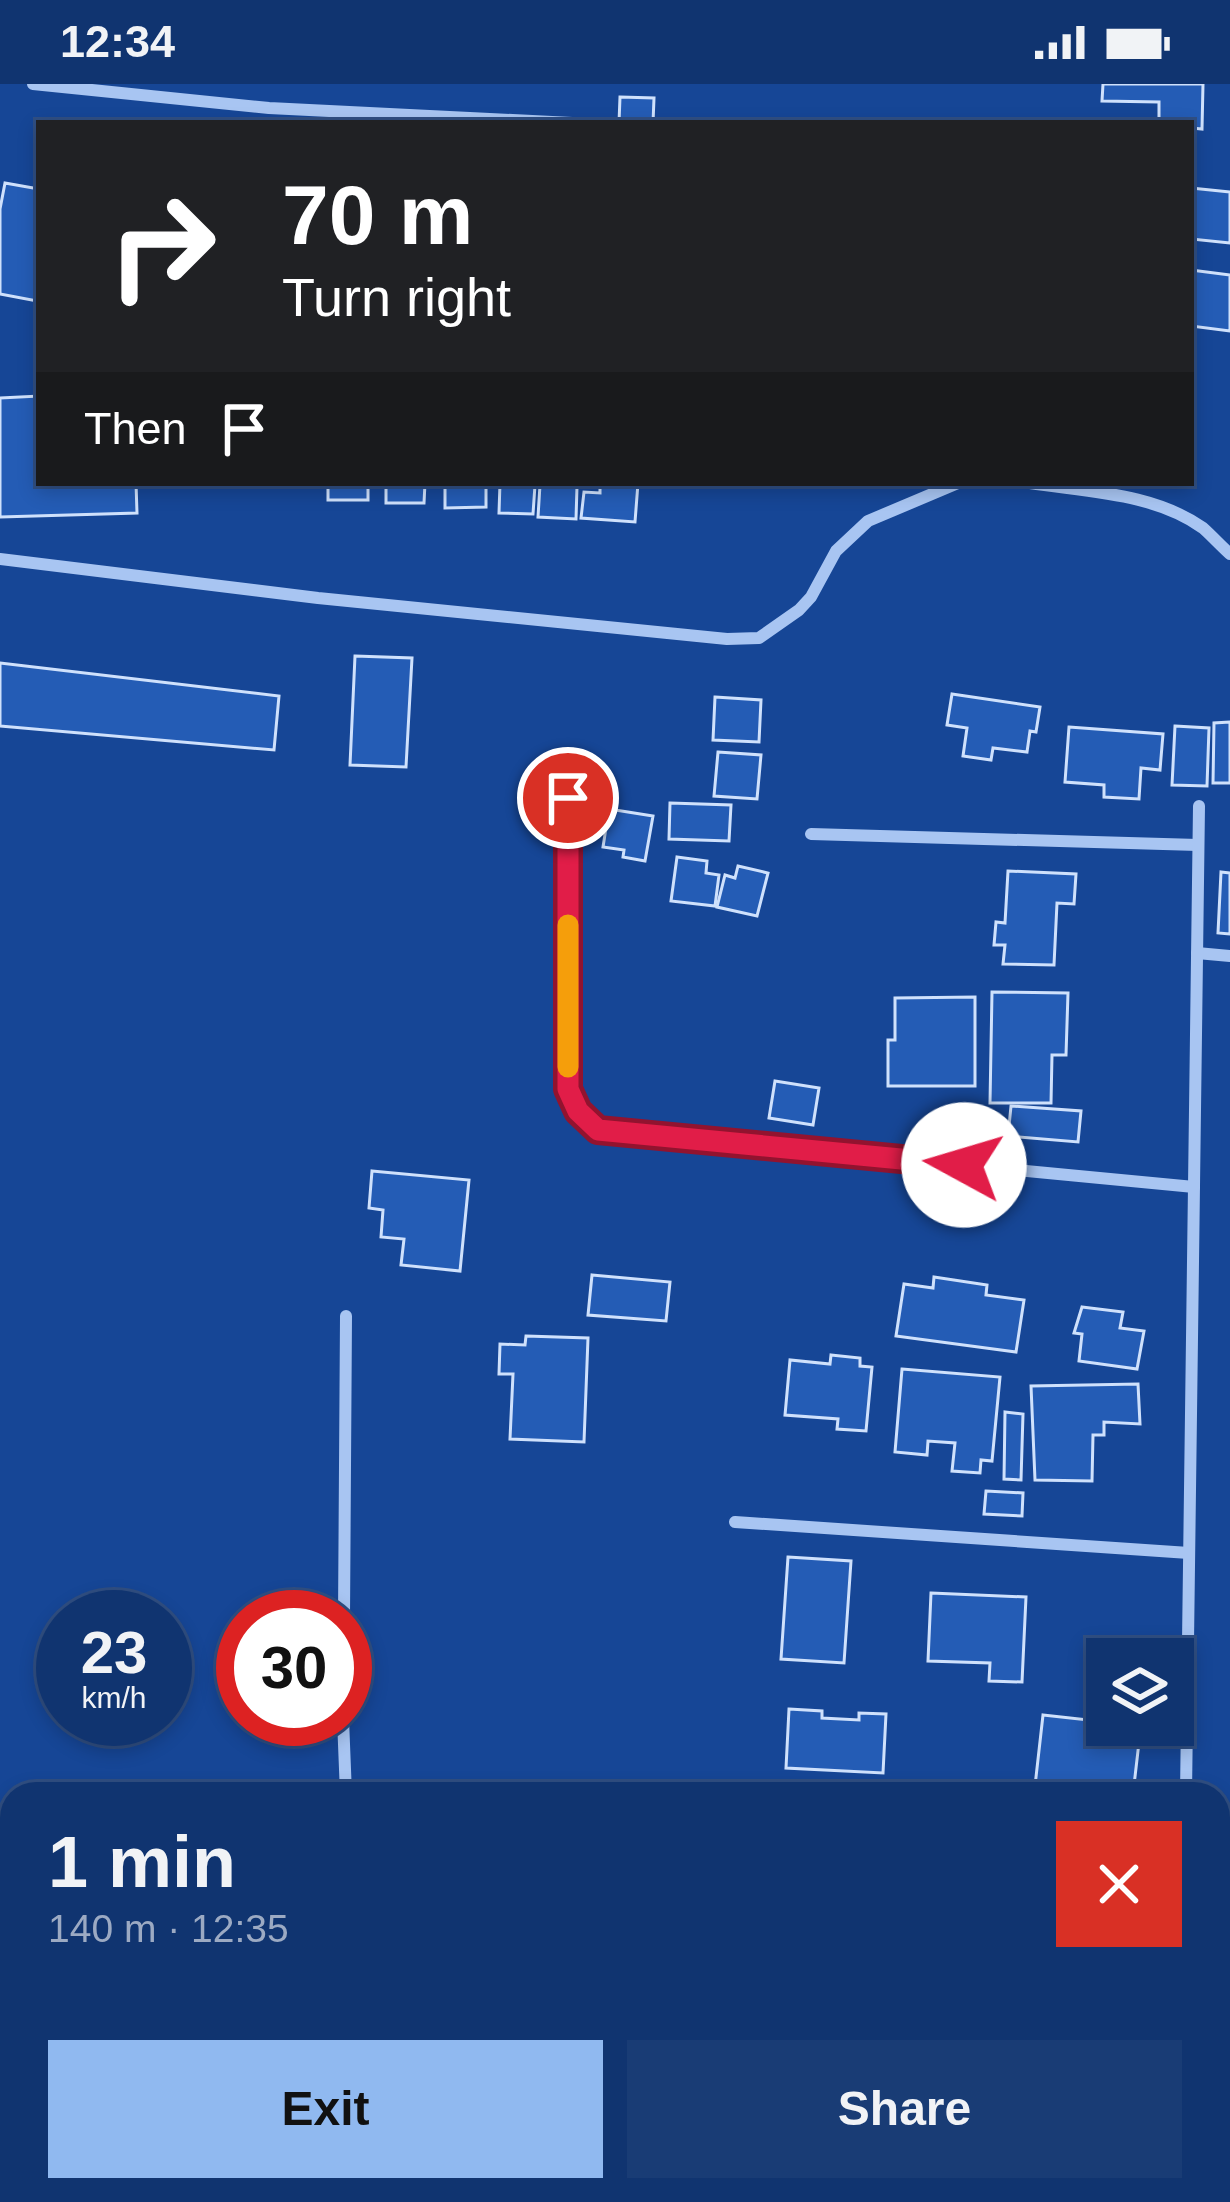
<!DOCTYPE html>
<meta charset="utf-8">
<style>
body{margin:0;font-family:Arial,sans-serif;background:#193c75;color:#f1f3f6;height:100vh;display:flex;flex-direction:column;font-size:45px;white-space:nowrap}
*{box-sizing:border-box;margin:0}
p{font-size:39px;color:#9caac3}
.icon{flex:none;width:66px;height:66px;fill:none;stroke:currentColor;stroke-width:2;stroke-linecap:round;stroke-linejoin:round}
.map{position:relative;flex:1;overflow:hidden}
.panel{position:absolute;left:0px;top:1698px;width:1230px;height:420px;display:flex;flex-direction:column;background:#103470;border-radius:36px 36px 0 0;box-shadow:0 6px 18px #0003,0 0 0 3px #304f83}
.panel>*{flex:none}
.top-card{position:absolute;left:36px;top:36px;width:1158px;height:366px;border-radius:0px;box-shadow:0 6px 18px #0003,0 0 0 3px #304f83;background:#202124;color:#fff;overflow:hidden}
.buttons{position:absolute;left:1086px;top:1554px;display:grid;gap:24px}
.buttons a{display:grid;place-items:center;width:108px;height:108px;border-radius:0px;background:#103470;box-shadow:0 6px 18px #0003,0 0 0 3px #304f83;font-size:60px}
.speed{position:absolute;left:36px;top:1506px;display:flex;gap:24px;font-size:60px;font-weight:700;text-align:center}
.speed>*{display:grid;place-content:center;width:156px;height:156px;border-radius:50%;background:#103470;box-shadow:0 6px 18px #0003,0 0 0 3px #304f83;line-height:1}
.speed small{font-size:30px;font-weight:400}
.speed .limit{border:18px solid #d22;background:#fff;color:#111}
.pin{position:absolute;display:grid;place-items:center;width:102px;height:102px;color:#fff;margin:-51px;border:6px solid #fff;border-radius:50%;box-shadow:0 3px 12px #0007}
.me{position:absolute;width:132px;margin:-66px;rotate:276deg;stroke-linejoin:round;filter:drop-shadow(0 0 9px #0008)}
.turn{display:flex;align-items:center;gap:42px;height:252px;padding:0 48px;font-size:54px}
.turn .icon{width:156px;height:156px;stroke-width:2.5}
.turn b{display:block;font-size:84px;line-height:102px}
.then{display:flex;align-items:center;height:114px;padding:0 48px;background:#0003;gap:24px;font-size:45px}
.round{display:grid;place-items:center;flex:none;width:126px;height:126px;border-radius:0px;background:#193c75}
.head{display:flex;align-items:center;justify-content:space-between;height:204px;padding:0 48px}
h1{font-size:72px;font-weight:700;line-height:90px}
.cta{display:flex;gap:24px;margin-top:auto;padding:24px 48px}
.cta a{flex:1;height:138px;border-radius:0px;background:#90b9f0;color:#111;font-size:48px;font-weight:700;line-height:138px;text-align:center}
.cta a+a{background:#193c75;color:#f1f3f6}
.status{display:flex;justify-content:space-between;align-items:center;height:84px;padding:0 60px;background:#103470;direction:ltr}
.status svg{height:33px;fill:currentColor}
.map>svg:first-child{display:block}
</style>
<div class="status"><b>12:34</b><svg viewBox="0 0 49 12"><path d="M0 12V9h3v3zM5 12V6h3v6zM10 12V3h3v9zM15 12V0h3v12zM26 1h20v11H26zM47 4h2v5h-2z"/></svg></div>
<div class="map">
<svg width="1230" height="2118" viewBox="0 0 1230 2118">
<rect width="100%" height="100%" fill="#164696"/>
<g fill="#245cb5" stroke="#cfe1fc" stroke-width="3">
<polygon points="1103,0 1203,0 1202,45 1191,44 1191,39 1159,39 1159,18 1102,17"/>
<polygon points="620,13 654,14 653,39 619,39"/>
<polygon points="5,99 39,105 37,217 0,210 0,125"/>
<polygon points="1191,104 1230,108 1230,159 1191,155"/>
<polygon points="1191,186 1230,191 1230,247 1191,242"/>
<polygon points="39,312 39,399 136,399 137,429 0,433 0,314"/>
<rect x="328" y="399" width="40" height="17"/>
<polygon points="386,399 425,399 424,419 386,419"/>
<polygon points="445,399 486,399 486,423 445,424"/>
<polygon points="500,399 535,401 533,430 499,429"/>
<polygon points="600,399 638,399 635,438 581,434 584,408 600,409"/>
<polygon points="540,401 577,403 576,435 538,433"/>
<polygon points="355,572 412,574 406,683 350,681"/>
<polygon points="0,579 279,612 274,666 0,642"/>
<polygon points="952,610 1040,623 1036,648 1030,647 1027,668 993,664 991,676 963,672 967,644 947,641"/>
<polygon points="715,613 761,616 759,658 713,656"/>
<polygon points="1230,638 1230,699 1213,699 1214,639"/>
<polygon points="1175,642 1209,644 1207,702 1172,701"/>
<polygon points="1069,643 1163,650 1160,686 1141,684 1139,715 1104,713 1104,701 1065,698"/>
<polygon points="718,668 761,671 757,715 714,712"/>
<polygon points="670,719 731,721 729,757 669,755"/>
<polygon points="609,725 653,732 645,777 623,773 624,766 603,763"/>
<polygon points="677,773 707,777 706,789 719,791 715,822 671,817"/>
<polygon points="738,782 768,789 757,832 717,823 725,791 735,794"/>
<polygon points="1008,787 1076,790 1074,820 1057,819 1054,881 1003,880 1005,861 994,861 996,838 1005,839"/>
<polygon points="1221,788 1230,789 1230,850 1218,849"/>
<polygon points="992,908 1068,909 1066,971 1052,971 1051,1019 990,1019"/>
<polygon points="975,913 975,1002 888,1002 888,956 895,956 895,914"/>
<polygon points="775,997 819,1004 813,1041 769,1034"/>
<polygon points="1011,1022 1081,1027 1078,1058 1008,1052"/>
<polygon points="372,1087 469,1096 460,1187 401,1181 404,1155 381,1153 383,1126 369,1124"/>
<polygon points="592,1191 670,1198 666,1237 588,1231"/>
<polygon points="934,1193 987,1201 986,1211 1024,1216 1016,1268 896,1252 904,1200 933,1204"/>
<polygon points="1082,1223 1123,1228 1120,1244 1144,1247 1137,1285 1079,1277 1082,1250 1074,1249"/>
<polygon points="526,1252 588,1254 584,1358 510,1355 513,1290 499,1290 500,1260 525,1261"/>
<polygon points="831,1271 860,1274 860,1282 872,1283 866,1347 837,1345 838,1335 785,1331 790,1276 830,1280"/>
<polygon points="902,1285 1000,1293 992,1377 981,1376 980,1389 952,1387 955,1359 928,1357 927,1371 895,1368"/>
<polygon points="1138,1300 1140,1340 1104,1338 1104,1351 1093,1351 1092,1397 1035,1396 1031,1302"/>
<polygon points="1005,1328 1023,1330 1021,1396 1004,1395"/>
<polygon points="986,1407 1023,1409 1022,1432 984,1430"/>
<polygon points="788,1473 851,1477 844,1579 781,1575"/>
<polygon points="931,1509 1026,1513 1022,1598 989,1597 990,1579 928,1577"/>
<polygon points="789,1625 822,1627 822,1634 859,1636 859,1629 886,1630 883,1689 786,1684"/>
<polygon points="1043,1631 1107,1638 1107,1641 1141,1641 1133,1710 1035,1702"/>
</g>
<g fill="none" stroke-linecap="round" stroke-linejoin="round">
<g stroke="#a8c5f2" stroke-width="12">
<polyline points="33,0 269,24 572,39"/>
<path d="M 1030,399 C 1088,408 1154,409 1203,444 C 1212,452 1221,462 1230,470"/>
<polyline points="0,475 318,514 727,555 759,554 799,526 811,513 836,467 868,437 958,399"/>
<polyline points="568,714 568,1005 578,1027 598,1046 1194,1103"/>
<polyline points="811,750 1198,761"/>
<polyline points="1197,869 1230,872"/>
<polyline points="735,1438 1189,1469"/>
<polyline points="344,1533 346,1232"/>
<polyline points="343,1635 346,1710"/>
<polyline points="1186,1710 1199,722"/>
<polyline points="0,1843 12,1845"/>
<polyline points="1229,1998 1230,1945"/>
<polyline points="962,2106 964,2118"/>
</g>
</g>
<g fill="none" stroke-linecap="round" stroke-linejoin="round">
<g stroke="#92132f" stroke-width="30">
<polyline id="route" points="568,714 568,1005 578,1027 598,1046 964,1081"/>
</g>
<use href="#route" stroke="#e11d48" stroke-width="21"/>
<polyline stroke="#f59e0b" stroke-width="21" points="568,841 568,983"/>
</g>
</svg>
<div class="buttons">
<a><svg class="icon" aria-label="layers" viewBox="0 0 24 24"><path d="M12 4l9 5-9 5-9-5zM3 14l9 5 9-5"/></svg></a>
</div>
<div class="speed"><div>23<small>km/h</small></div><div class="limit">30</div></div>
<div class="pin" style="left:568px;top:714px;background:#d93025"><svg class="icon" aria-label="arrive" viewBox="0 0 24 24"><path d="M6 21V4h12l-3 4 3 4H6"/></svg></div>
<svg class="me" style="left:964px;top:1081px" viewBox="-20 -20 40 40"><circle r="19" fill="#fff"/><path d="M0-13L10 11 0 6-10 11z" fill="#e11d48"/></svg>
<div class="top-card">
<div class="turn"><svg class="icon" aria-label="right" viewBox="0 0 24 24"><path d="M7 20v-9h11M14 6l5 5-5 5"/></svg><div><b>70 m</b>Turn right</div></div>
<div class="then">Then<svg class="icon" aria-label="arrive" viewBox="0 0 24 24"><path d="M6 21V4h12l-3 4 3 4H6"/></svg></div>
</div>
<section class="panel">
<div class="head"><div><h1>1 min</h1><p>140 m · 12:35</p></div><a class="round" style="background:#d93025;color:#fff"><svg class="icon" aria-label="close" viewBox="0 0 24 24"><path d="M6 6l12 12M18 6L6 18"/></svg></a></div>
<div class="cta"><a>Exit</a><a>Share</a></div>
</section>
</div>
